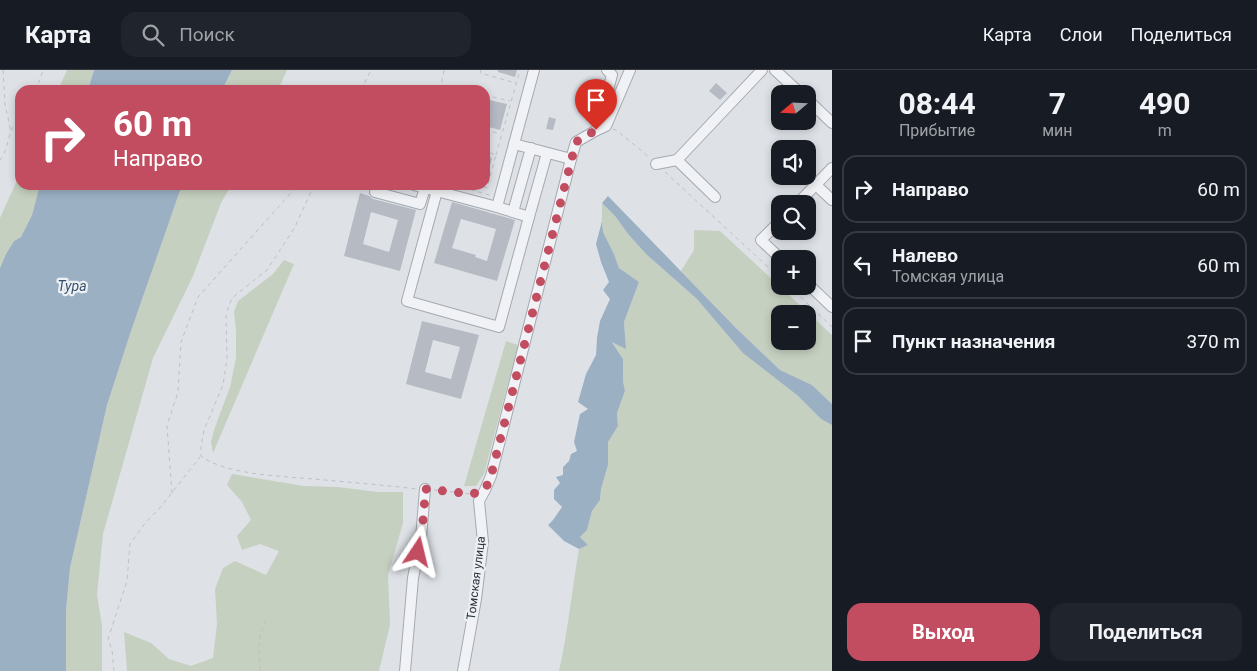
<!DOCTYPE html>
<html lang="ru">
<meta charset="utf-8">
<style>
body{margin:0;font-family:Roboto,sans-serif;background:#20242c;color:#f1f3f6;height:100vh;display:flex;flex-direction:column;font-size:19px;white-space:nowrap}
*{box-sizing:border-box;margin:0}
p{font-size:16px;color:#9ea1a6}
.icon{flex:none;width:28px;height:28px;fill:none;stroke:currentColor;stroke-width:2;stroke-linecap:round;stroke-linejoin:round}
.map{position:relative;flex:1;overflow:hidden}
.panel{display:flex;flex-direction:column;background:#171b24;width:425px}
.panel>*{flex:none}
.top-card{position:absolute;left:15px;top:15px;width:475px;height:105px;border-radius:15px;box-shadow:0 2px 8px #0003;background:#c24d61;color:#fff;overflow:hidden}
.needle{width:32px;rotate:251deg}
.controls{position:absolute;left:771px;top:15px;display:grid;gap:10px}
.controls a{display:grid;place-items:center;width:45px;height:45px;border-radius:10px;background:#171b24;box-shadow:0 2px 8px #0003;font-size:25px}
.pin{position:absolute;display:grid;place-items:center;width:42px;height:42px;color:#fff;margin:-51px -21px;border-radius:50% 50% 50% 0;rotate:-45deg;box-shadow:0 0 5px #0007}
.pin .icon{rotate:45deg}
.me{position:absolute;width:55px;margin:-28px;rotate:10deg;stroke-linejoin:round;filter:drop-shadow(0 0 4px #0008)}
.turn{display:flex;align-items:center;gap:18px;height:105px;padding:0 15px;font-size:22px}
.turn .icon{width:65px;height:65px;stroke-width:2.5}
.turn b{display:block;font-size:35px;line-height:42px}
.eta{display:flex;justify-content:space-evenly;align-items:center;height:85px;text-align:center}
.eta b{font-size:30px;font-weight:700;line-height:35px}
.cta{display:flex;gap:10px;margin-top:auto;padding:10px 15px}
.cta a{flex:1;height:58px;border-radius:15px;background:#c24d61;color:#fff;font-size:20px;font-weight:700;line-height:58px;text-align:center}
.cta a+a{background:#20242c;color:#f1f3f6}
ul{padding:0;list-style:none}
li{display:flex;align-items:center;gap:15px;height:68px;margin:0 10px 8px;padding:0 5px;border:2px solid #363941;border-radius:15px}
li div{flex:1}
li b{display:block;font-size:19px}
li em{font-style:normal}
header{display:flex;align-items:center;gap:30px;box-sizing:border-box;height:70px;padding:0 25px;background:#171b24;border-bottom:1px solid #363941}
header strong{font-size:24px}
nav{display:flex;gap:28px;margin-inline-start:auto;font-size:18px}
.search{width:350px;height:45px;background:#20242c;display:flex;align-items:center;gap:12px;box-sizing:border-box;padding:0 18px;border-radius:15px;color:#9ea1a6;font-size:19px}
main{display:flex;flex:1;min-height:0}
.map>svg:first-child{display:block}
</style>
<header>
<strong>Карта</strong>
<div class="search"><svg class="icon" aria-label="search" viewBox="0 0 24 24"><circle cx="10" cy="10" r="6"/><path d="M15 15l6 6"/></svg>Поиск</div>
<nav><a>Карта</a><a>Слои</a><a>Поделиться</a></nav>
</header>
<main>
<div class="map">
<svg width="832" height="601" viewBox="0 0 832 601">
<rect width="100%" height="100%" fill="#dee2e7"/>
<g fill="#c5d0c0" fill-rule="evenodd">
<polygon points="67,0 94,0 88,20 58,20"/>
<polygon points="232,0 287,0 278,20 222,20"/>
<polygon points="20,104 20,115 40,115 32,145 21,167 14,171 6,184 0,198 0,148"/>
<polygon points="182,115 231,115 221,133 193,206 153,288 103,464 97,525 102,556 102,601 66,601 66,541 70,498 107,335 131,261"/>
<path d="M 602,133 L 615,146 L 628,164 L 647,185 L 697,229 L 797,325 L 821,349 L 832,355 L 832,601 L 559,601 C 568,561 572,519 579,479 L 588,475 L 580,467 L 587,460 L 592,441 L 600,430 L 601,419 L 608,395 L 608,372 L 618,356 L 617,343 L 625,321 L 623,311 L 623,289 L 612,271 L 626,278 L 624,252 L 639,212 L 619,198 L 614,184 L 603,162 L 602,151 Z"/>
<path d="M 694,160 L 720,161 L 832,265 L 832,334 L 812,315 L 780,300 L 737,259 L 681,201 L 694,180 ZM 780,244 L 808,244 L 808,271 L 780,271 Z"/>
<polygon points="284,190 294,194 213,383 211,372 214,360 230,317 236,288 236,261 234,242 238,231 273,204"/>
<polygon points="506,271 518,275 484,404 476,416 464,416"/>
<polygon points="232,404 304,416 338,417 377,422 403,422 403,453 388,505 390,555 379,601 127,601 124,562 151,573 169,589 191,596 213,588 217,554 215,519 223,498 235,491 266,505 279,481 260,474 242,480 237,466 251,450 242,432 227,415"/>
</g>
<g fill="#9cb0c4">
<polygon points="94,0 232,0 222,20 88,20"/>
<polygon points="40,115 182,115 131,261 107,335 70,498 66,541 66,601 0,601 0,198 6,184 14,171 21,167 32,145"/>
<polygon points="608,126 737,259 780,300 812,315 832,334 832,355 821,349 797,325 743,283 697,229 647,185 628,164 615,146 602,133"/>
<polygon points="602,151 603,162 614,184 619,198 639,212 624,252 626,279 612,272 623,289 623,311 625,321 617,343 618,356 608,372 608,395 601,419 600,430 592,441 587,460 580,467 588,475 579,479 564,471 548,455 553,450 562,437 554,429 554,420 560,413 556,407 563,405 563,397 569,391 571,384 577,381 574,372 580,344 588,339 578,332 586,304 596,285 597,268 600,251 610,229 603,220 609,212 601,192 596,174"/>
</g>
<g fill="#b6bbc3" fill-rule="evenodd">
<polygon points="498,0 517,0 515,7 498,2"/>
<polygon points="716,13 727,23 720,30 709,21"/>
<polygon points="485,29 507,34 500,60 485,56"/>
<polygon points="549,47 556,49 553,60 546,59"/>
<polygon points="485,86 492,88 487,108 485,108"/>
<path d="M 360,123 L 369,126 L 373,129 L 416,140 L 400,201 L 344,186 ZM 371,142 L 398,150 L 389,182 L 363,174 Z"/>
<path d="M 452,132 L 515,150 L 497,211 L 434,193 ZM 461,149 L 496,159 L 487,191 L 475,187 L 476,185 L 452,178 Z"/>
<path d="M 422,251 L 479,265 L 461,329 L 406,314 ZM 433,270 L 460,277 L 451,309 L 425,302 Z"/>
</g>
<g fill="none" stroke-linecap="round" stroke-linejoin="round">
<g stroke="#a4a9b0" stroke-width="12">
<g id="minor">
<polyline points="534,0 514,74 571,89"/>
<polyline points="775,0 801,24"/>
<polyline points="808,30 832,53"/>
<polyline points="597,60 612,5 607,0"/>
<polyline points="677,90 715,127"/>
<polyline points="656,94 677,90 762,0"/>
<polyline points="377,115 375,122 420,134 425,118"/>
<polyline points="414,115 497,137 514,74"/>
<polyline points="816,115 832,130"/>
<polyline points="437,121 407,231 499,257 529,147"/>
<polyline points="797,134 832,98"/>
<polyline points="497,137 529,147 547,83"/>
<polyline points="513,142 531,78"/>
<polyline points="780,151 761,170 781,189"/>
<polyline points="808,214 832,237"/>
<polyline points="405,601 413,508 421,468 425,419"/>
<polyline points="463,601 476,529 483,472 479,431 485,420 491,406 571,89 576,72 597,60 606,56 630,0"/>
</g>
</g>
<g stroke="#bdc0c5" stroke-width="1" stroke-dasharray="4 4" stroke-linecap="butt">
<polyline points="3,0 5,35 11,61"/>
<polyline points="481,0 480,3 516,13"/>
<polyline points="34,20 39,12 43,0"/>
<polyline points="361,20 371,0"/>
<polyline points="440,20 444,0"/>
<polyline points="485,25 510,31"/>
<polyline points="613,59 616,60 649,87"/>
<polyline points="485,60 501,64"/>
<polyline points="496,85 520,0"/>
<polyline points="0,90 4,85 11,61 20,45"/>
<polyline points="665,102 780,208"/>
<path d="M 314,115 L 295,157 L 267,200 L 232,228 L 226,244 L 227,289 L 223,315 L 204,360 L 201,377 L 201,386 C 226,405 282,406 313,409 C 348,412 383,415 417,419"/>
<polyline points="455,115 489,125 493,124"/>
<polyline points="476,115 487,118 496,85 485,81"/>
<polyline points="789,216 832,257"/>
<polyline points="434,420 472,424"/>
<polyline points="172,423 167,356 178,322 181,272 198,227 290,124 299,115"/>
<polyline points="114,601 112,580 108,569 127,511 130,474 146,452 159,439 200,387"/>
<path d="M 260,601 C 259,582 257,568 266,551"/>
</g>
<use href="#minor" stroke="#f1f2f5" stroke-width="10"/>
</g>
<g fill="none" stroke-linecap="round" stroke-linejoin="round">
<polyline stroke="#c24d61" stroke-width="9" stroke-dasharray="0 16.2" points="418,482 424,444 425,419 472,424 485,420 491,406 576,72 596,60"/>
</g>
<g text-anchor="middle" stroke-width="4.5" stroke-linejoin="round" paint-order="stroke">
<g font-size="12" fill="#29303c" stroke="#eef1f4">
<text transform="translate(476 508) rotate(-83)" y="4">Томская улица</text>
</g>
<g font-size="14" font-style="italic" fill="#37506d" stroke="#eef1f4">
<text x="72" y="221">Тура</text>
</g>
</g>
</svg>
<div class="controls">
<a><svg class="needle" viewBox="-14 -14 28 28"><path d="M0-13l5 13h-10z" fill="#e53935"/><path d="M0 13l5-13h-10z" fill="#9ea1a6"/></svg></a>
<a><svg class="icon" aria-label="sound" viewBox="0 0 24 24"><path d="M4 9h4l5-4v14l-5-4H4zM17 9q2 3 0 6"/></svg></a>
<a><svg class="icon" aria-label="search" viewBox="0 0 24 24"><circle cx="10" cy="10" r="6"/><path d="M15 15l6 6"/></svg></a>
<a>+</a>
<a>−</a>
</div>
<div class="pin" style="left:596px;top:60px;background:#d93025"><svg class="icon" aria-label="arrive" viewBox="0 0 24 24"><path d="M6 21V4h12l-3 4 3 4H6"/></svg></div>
<svg class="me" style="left:418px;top:482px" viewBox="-20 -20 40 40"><path d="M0-17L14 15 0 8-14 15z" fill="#c24d61" stroke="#fff" stroke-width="4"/></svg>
<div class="top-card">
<div class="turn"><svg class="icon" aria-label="right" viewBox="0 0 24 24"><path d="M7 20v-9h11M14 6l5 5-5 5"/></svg><div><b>60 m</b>Направо</div></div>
</div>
</div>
<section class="panel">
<div class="eta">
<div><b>08:44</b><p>Прибытие</p></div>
<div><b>7</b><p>мин</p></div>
<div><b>490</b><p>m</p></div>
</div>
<ul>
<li><svg class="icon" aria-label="right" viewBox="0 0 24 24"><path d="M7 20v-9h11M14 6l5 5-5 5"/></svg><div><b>Направо</b></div><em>60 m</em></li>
<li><svg class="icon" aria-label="left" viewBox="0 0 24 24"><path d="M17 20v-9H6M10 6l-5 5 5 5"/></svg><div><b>Налево</b><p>Томская улица</p></div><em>60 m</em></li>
<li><svg class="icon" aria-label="arrive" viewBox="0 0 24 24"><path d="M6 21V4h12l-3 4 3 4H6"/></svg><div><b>Пункт назначения</b></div><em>370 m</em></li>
</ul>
<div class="cta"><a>Выход</a><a>Поделиться</a></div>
</section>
</main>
